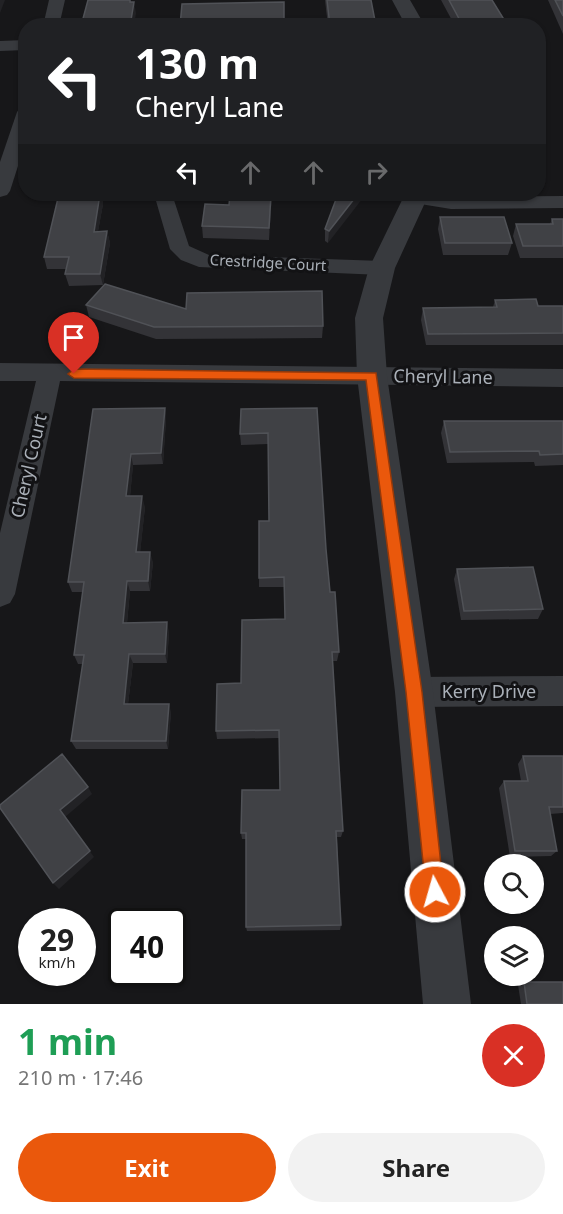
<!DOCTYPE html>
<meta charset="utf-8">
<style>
body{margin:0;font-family:"Noto Sans",sans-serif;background:#f2f2f2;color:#222;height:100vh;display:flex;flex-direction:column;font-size:22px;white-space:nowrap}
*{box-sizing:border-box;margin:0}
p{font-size:20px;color:#767676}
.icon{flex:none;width:33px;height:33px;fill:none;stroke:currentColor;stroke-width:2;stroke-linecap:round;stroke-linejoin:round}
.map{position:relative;height:1004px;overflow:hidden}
.sheet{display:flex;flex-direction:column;background:#fff;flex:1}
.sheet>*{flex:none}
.hud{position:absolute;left:18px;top:18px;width:528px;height:183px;border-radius:24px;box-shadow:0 2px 4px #0004;background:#202124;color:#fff;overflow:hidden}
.buttons{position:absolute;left:484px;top:854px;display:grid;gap:12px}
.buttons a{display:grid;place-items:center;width:60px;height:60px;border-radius:50%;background:#fff;box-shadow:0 2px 4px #0004;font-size:30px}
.speed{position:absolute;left:18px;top:908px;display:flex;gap:12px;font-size:30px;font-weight:700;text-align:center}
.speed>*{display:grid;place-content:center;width:78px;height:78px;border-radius:50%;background:#fff;box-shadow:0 2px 4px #0004;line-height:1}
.speed small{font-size:15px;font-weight:400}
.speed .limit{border:3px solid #111;border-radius:9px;background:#fff;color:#111}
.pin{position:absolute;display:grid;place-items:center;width:51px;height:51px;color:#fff;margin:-62px -26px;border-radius:50% 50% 50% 0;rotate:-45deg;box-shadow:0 0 6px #0007}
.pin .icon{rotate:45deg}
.me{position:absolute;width:66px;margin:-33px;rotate:354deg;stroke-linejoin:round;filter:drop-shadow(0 0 4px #0008)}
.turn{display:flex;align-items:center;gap:21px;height:126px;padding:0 18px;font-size:27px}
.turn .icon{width:78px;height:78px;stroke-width:2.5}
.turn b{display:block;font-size:42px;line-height:51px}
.lanes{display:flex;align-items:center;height:57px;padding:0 18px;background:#0003;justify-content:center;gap:30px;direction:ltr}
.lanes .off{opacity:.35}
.round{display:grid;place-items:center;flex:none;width:63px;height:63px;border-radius:32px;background:#f2f2f2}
.overview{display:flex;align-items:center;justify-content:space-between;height:102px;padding:0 18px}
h1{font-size:36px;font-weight:700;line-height:45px;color:#1e9e55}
.cta{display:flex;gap:12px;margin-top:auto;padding:12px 18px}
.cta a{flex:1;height:69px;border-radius:36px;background:#ea580c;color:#fff;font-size:24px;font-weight:700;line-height:69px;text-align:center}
.cta a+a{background:#f2f2f2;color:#222}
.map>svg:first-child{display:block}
</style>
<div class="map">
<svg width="563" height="1004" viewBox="0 0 563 1004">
<rect width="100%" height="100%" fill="#171719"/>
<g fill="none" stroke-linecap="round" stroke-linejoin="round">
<g fill="#383a3e" fill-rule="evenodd">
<polygon points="49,0 65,0 59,26 43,26"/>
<polygon points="26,40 26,50 0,51 0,41"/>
<polygon points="26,107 26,141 10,191 7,195 0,197 0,162 17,112 20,108"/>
<polygon points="154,194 172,194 189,246 209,255 382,261 390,263 393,268 390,273 382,275 199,267 181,260 170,249"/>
<polygon points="409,194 451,197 563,196 563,208 451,209 408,202 405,198"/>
<polygon points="0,363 563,369 563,387 60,381 15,594 10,603 0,607 0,533 36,381 0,381"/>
<polygon points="563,676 563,706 414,707 403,703 398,692 403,681 414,677"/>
</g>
<g fill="#383a3e" fill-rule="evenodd">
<polygon points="392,0 410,0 425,26 406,26"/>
<polygon points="405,194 429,194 395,268 383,318 387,376 433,692 471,1004 423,1004 395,692 357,376 355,318 369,268"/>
</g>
</g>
<g fill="#333337">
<polygon points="325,0 371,0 376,26 328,26"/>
<polygon points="441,0 492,0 508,26 455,26"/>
<polygon points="548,0 563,0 563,34"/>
<polygon points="538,113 542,122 538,134"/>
<polygon points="59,194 101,194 103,204 98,231 107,231 110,243 103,285 69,286 65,274 66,269 47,269 44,257"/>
<polygon points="272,194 269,240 203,238 202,226 229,205"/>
<polygon points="338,194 328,243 325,241 325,229"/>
<polygon points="440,217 512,243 508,255 443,255 438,229"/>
<polygon points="552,219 563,219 563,258 520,258 513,236 516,224 550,224"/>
<polygon points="495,300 538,306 563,306 563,345 426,345 421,320 423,308 493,307"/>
<polygon points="86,305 186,309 323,326 322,338 156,339 89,317"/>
<polygon points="165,408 166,419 163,464 133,465 130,496 145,507 140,552 153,562 150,591 130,591 127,623 169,632 167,663 133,663 128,704 171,712 168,749 76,749 71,741 83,664 78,664 74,655 83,592 72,592 68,582 93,409"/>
<polygon points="317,408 326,549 330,592 339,652 337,661 333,661 343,831 341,837 337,837 341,925 340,930 247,931 246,927 246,839 242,839 241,833 280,790 279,738 217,739 216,731 241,683 285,619 284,587 259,587 259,578 269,521 268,444 241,445 240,434"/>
<polygon points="444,421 563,421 563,465 535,466 534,462 447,463 441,433"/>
<polygon points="457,569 543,609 538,619 461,620 454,579"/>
<polygon points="523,756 563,756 563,813 550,814 557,851 551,856 510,857 499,788 504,781 521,781 518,764"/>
<polygon points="524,982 563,1004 521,1004 518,985"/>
</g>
<g fill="#222225">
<polygon points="0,0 5,0 0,13"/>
<polygon points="134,2 136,13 134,26 130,26"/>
<polygon points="96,194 101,194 103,204 96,243 94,232"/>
<polygon points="271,194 272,194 269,240 269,228"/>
<polygon points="358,194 366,194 328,243 329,231"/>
<polygon points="107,231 110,243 103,285 100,274"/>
<polygon points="165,408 166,419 163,464 161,453"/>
<polygon points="131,454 133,465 129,507 126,496"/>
<polygon points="142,496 145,507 139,563 136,552"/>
<polygon points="150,552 153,562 150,591 148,581"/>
<polygon points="127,581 130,591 126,632 123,623"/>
<polygon points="167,622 169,632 167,663 165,654"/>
<polygon points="129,654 133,663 127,712 124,704"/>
<polygon points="169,704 171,712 168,749 166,741"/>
<polygon points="88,787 92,794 65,817 94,857 59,889 53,883 60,810"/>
</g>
<g fill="#404145" stroke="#505257" stroke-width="1.5">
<polygon points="88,0 130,0 130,2 134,2 130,26 81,26"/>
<polygon points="327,0 371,0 376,26 330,26"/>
<polygon points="449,0 492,0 508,26 463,26"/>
<polygon points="555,0 563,0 563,16"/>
<polygon points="284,2 284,26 180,26 182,4"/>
<polygon points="538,113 542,122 538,122"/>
<polygon points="59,194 100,194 94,232 107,231 100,274 65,274 69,257 44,257"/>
<polygon points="230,194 271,194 269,228 202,226 205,204 229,205"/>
<polygon points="338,194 358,194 329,231 325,229"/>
<polygon points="440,217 504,217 512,243 445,243"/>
<polygon points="552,219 563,219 563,246 523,246 516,224 553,224"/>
<polygon points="105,284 186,309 187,293 322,291 323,326 154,327 86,305"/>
<polygon points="536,299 538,306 563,306 563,333 428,334 423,308 497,307 495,300"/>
<polygon points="165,408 161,453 131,454 126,496 142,496 136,552 150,552 148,581 127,581 123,623 167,622 165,654 129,654 124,704 169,704 166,741 71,741 84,655 74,655 84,582 68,582 93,409"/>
<polygon points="317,408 326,549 330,592 335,592 339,652 332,652 343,831 336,831 341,925 246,927 246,833 241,833 242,790 280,790 279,730 216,731 217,684 241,683 242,620 285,619 284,577 259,578 259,521 269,521 268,433 240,434 241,409"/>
<polygon points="444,421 563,421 563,454 540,455 539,451 450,452"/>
<polygon points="533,567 543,609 464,611 457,569"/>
<polygon points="62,754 88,787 60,810 90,851 53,883 0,808 0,805"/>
<polygon points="523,756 563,756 563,807 549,807 557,851 515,851 504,781 528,781"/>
<polygon points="524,982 563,982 563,1004 527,1004"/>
</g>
<polygon fill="#ea580c" stroke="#983908" stroke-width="1.5" points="74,369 376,373 422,692 444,892 442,899 435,902 429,899 426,892 406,692 366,380 74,378 68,374"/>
<g text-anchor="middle" stroke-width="6" stroke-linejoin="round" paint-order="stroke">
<g font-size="15" fill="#aab0b8" stroke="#121214">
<text transform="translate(268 263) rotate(3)" y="5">Crestridge Court</text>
</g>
<g font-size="18" fill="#aab0b8" stroke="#121214">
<text transform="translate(443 377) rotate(1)" y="6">Cheryl Lane</text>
<text transform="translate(29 466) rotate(-77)" y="6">Cheryl Court</text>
<text x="489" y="698">Kerry Drive</text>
</g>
</g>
</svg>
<div class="buttons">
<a><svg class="icon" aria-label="search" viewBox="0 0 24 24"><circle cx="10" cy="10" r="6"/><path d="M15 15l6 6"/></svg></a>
<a><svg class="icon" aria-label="layers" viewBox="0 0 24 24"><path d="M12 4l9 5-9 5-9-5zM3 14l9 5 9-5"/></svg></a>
</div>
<div class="speed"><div>29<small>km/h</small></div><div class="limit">40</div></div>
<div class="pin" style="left:74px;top:374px;background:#d93025"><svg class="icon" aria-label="arrive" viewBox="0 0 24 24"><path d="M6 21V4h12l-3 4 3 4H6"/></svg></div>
<svg class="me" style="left:435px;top:892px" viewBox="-20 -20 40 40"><circle r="17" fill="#ea580c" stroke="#fff" stroke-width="3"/><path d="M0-11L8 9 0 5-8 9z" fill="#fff"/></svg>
<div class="hud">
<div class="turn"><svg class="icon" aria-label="left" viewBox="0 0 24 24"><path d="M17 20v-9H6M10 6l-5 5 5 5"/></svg><div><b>130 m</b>Cheryl Lane</div></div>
<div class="lanes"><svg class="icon" aria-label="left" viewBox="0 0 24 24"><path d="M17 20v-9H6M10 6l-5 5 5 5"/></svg><svg class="icon off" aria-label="ahead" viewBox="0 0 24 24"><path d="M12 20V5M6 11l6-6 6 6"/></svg><svg class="icon off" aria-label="ahead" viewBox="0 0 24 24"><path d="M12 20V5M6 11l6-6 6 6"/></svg><svg class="icon off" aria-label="right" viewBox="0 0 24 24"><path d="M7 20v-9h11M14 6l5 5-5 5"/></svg></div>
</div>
</div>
<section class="sheet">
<div class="overview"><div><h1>1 min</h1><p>210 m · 17:46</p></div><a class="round" style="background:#d93025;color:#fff"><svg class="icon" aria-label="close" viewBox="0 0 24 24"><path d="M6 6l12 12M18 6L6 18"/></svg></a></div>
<div class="cta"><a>Exit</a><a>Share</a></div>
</section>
